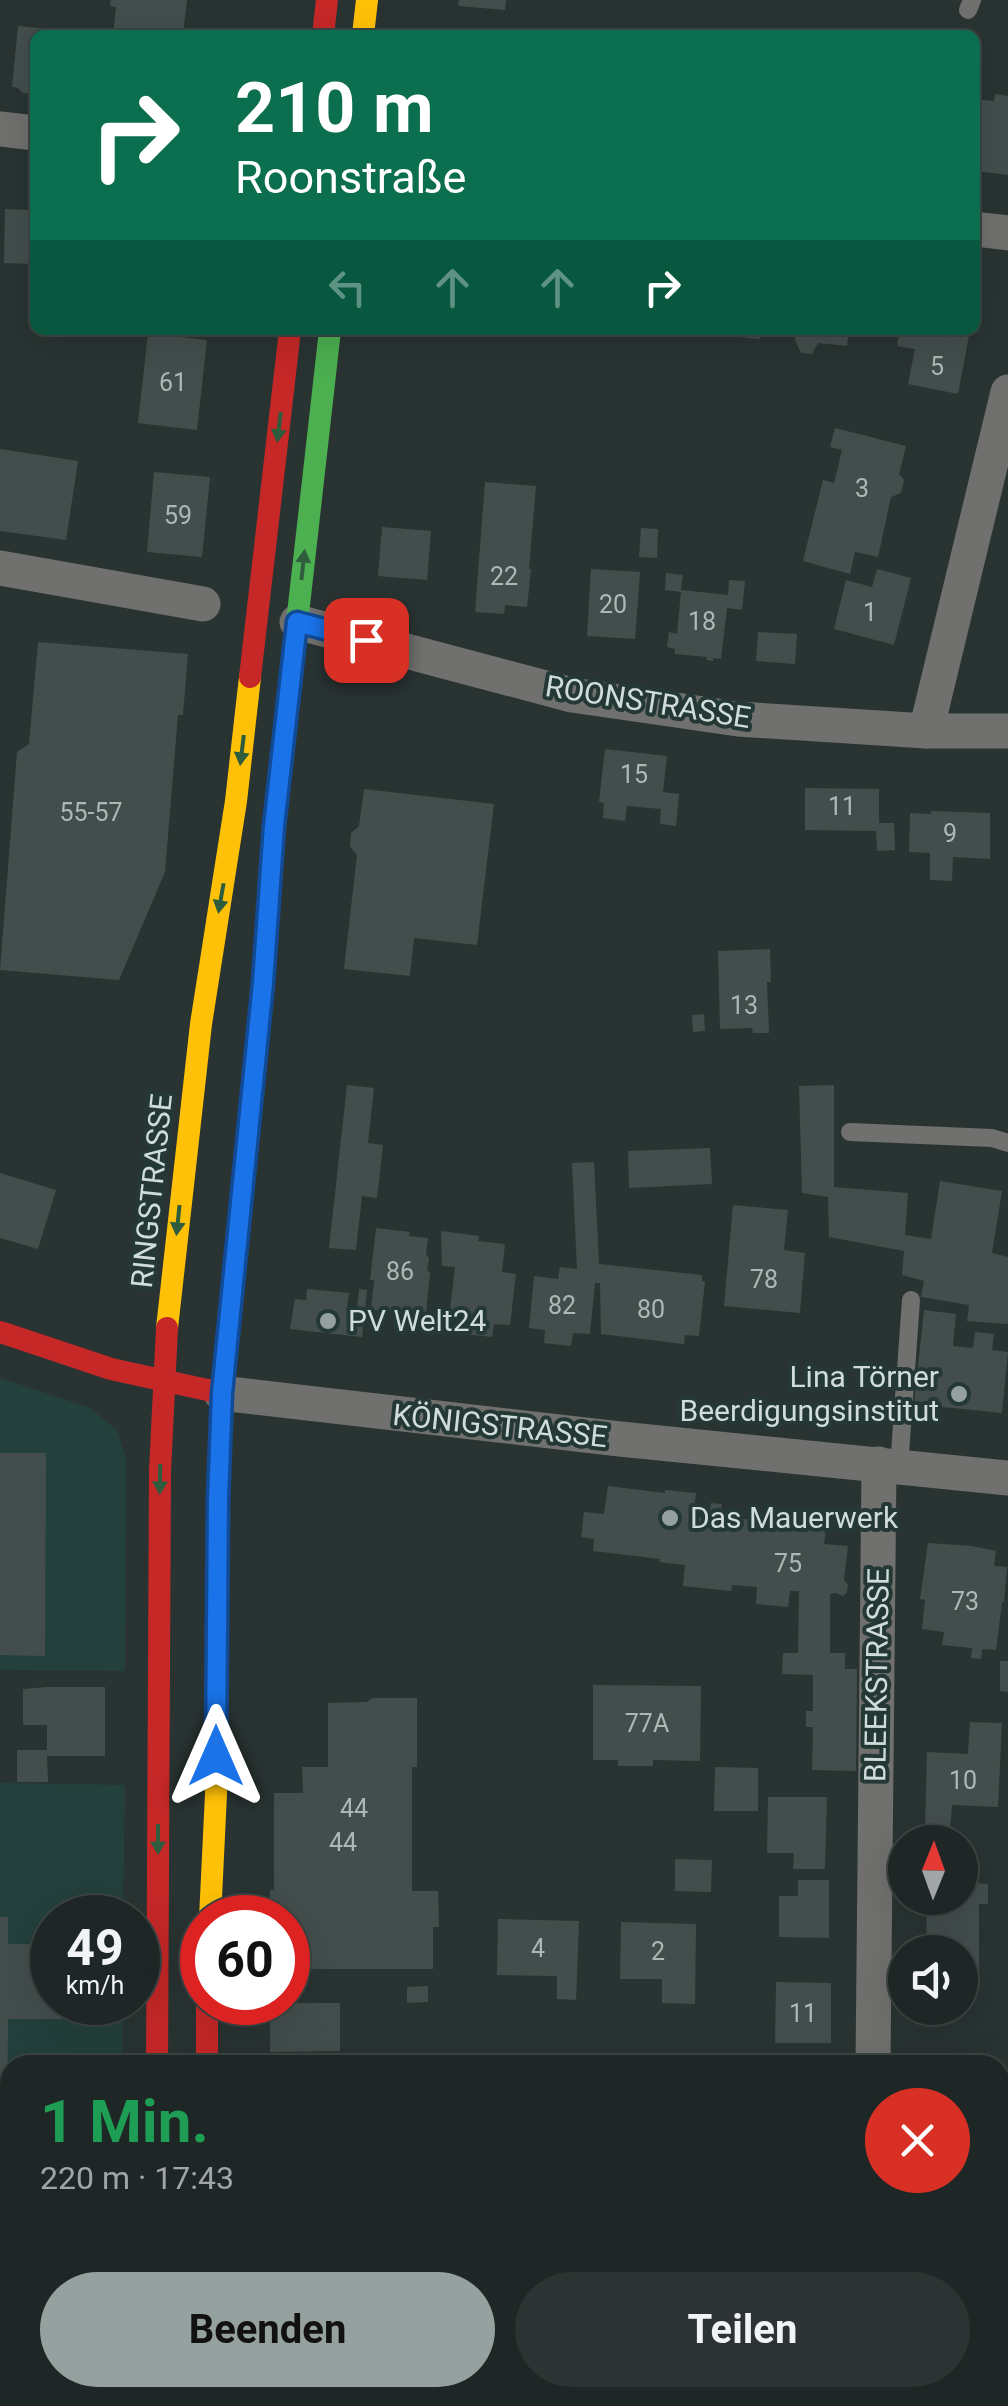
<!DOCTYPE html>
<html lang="de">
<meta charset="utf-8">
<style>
body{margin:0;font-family:Roboto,sans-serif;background:#2c3332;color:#f1f3f6;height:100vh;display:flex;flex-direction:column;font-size:38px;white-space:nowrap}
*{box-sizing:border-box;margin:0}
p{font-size:32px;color:#a1a5a7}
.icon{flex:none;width:55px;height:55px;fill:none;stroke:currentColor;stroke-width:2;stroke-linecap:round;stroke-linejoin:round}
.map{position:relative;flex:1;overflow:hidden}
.side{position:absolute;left:0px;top:2055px;width:1010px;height:352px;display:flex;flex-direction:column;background:#1f2726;border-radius:30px 30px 0 0;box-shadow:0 10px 40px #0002,0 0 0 2px #3c4443}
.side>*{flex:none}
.guide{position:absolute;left:30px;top:30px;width:950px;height:305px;border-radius:15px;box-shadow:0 10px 40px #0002,0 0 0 2px #3c4443;background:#0b6e4f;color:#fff;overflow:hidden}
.needle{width:65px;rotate:1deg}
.controls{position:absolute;left:888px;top:1825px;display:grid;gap:20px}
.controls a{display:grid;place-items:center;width:90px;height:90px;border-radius:50%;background:#1f2726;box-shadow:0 10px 40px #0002,0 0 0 2px #3c4443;font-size:50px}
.speed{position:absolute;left:30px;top:1895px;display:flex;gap:20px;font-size:50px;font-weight:700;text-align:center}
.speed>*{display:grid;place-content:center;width:130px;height:130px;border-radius:50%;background:#1f2726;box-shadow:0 10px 40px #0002,0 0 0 2px #3c4443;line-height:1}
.speed small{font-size:25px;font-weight:400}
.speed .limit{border:15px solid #d22;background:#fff;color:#111}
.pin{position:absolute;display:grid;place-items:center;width:85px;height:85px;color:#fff;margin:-42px;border-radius:20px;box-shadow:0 5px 15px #0006}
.me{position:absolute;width:110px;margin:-55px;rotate:0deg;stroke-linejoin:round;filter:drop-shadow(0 0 8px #0008)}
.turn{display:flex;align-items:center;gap:35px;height:210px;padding:0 40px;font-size:45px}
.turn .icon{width:130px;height:130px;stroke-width:2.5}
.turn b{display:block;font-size:70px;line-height:85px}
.lanes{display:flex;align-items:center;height:95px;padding:0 40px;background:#0003;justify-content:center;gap:50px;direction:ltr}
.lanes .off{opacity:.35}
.round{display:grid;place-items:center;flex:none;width:105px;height:105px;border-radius:52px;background:#2c3332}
.summary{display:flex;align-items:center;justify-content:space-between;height:170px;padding:0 40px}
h1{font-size:60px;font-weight:700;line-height:75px;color:#1e9e55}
.primary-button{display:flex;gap:20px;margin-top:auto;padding:20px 40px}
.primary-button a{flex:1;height:115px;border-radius:60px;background:#95a19f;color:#111;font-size:40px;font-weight:700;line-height:115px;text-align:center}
.primary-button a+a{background:#2c3332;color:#f1f3f6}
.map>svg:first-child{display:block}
</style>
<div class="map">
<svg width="1008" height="2406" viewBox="0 0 1008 2406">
<rect width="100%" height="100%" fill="#293432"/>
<g fill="#24403c">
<polygon points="0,1378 90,1408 117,1430 126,1458 125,1671 0,1670"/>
<polygon points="0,1783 125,1785 123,1917 52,1918 52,2002 123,2003 122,2065 10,2065 10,2398 120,2398 120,2406 0,2406"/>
</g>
<g fill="#434e4c">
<polygon points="111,0 187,0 183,35 113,35 116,7 110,6"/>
<polygon points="459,0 506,0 505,10 458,6"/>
<polygon points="18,26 69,31 68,35 35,35 35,92 32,94 23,93 18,88 12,87"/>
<polygon points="995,94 1008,96 1008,175 975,171 975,99 994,101"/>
<polygon points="5,209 35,210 35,264 4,263"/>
<polygon points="700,330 761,330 760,339 700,333"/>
<polygon points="796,330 849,330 847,346 818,343 812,354 801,353 795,340"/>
<polygon points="900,330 970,330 958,394 908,384 915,349 897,346"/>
<polygon points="148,333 207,340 197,430 138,423"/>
<polygon points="835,428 906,446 899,474 904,480 901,493 891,497 878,557 855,552 850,574 803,561 823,480 834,483 842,450 830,447"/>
<polygon points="0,449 78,461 66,540 0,531"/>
<polygon points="154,472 210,477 202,557 147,552"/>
<polygon points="485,482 536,486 529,569 531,569 527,607 505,605 504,614 475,612"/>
<polygon points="382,527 431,531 427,580 378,576"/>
<polygon points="641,528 658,529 657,558 639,557"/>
<polygon points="591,569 640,572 635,639 587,636"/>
<polygon points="877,569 911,578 894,645 834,629 846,580 872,587"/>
<polygon points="666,573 683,575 681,590 728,595 729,580 745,581 742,610 727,608 721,659 713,658 713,661 706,660 707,657 675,654 675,649 667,647 669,632 677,634 681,592 665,590"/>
<polygon points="758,632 797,634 795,664 756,661"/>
<polygon points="38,642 188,654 183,715 178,715 165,872 119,980 0,970 17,752 29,744"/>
<polygon points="605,749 667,756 663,792 679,794 676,826 660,824 661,809 627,806 625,821 603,818 604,803 599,802"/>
<polygon points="805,788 879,789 879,823 894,823 895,850 877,851 876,831 805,830"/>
<polygon points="364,789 494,804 477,945 414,938 410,976 344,969 357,855 350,846 351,833 359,826"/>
<polygon points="931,811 990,813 990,859 953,857 952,881 930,880 930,853 909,852 910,813 931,814"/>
<polygon points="770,949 771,982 767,982 769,1033 753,1033 752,1028 720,1029 718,951"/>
<polygon points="704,1014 705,1031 693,1032 692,1015"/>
<polygon points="347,1085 374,1088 368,1143 383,1145 377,1198 362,1196 356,1250 329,1248"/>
<polygon points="834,1085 834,1187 908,1193 905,1235 931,1239 940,1181 1002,1191 992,1253 1008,1257 1008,1324 967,1321 969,1305 921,1297 924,1281 902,1275 904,1251 829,1237 828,1197 802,1193 799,1086"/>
<polygon points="710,1148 712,1184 629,1188 628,1151"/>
<polygon points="594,1162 599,1264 702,1275 702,1281 705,1282 699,1336 685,1335 684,1344 601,1334 600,1283 595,1283 590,1334 573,1333 571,1346 544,1343 545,1330 529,1328 534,1276 558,1279 560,1267 577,1269 572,1163"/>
<polygon points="0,1173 56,1190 38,1249 0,1238"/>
<polygon points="733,1205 788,1210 784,1250 805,1253 800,1313 724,1306"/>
<polygon points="376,1228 410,1232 409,1236 428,1238 426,1254 429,1258 427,1271 430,1272 426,1314 371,1310 374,1280 370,1280"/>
<polygon points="441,1231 479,1236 478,1241 505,1244 502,1272 516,1274 510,1325 494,1324 492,1337 464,1334 466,1321 449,1319 455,1267 442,1266"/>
<polygon points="307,1289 349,1293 346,1314 356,1316 359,1289 367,1290 362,1337 290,1329 295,1299 306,1300"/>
<polygon points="924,1310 956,1314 953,1346 973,1348 975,1332 994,1334 992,1350 1008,1352 1002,1413 914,1404"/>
<polygon points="0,1453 46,1453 45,1656 0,1655"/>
<polygon points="608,1486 665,1493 665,1490 696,1493 693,1516 709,1518 711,1503 722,1504 720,1518 736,1520 736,1518 764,1521 766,1509 798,1512 798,1525 826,1527 824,1544 848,1546 844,1580 848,1585 847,1592 843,1596 835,1593 830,1594 830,1653 845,1653 845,1669 857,1669 856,1771 812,1770 813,1727 806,1727 806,1711 813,1711 813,1675 782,1674 783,1653 798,1653 799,1591 790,1591 788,1607 756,1604 757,1587 732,1585 731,1591 683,1586 685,1565 659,1562 660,1559 593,1551 594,1539 581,1537 584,1512 604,1514"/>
<polygon points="928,1543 972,1546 996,1551 994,1566 1007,1567 1004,1602 1002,1602 996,1650 982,1649 981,1659 971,1658 972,1648 942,1645 944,1632 922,1629 925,1600 920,1599"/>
<polygon points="1000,1661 1008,1661 1008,1692 1000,1691"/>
<polygon points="593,1685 701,1686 700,1761 653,1760 653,1766 618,1766 618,1760 593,1760"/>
<polygon points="47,1687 105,1687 105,1756 47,1756 48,1782 17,1782 17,1750 47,1750 47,1725 23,1725 23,1689"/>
<polygon points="372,1698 417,1698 417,1767 412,1767 412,1891 438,1891 439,1927 433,1927 433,1969 288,1969 288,1918 270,1918 270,1890 274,1890 274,1793 303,1793 302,1767 328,1767 328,1703 367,1702"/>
<polygon points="970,1722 1002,1723 998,1807 952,1805 950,1830 925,1828 927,1752 968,1754"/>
<polygon points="715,1767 758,1768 758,1811 714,1811"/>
<polygon points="768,1797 827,1797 825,1869 793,1869 794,1853 767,1853"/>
<polygon points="675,1859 712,1860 711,1892 675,1891"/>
<polygon points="798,1880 829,1880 829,1938 779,1937 779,1896 798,1896"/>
<polygon points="960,1882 988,1884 988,1904 979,1904 979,1987 960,1987 960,1952 926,1952 927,1902 953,1902 953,1898 960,1898"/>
<polygon points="0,1917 8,1917 8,1944 52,1944 52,2002 68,2002 68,2019 8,2019 7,2147 10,2147 10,2158 0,2157"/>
<polygon points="498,1919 579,1921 576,2000 557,1999 557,1976 497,1975"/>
<polygon points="621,1922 696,1924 695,2004 662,2003 662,1979 620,1979"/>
<polygon points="776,1982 831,1983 831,2043 775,2043"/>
<polygon points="428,1986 428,2002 407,2003 407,1987"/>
<polygon points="270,2003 340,2003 340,2051 270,2052"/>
<polygon points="0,2216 6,2216 5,2382 0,2382"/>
</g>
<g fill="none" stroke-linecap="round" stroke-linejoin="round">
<g stroke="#70706e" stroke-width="18">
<polyline points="968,10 972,0"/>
<polyline points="850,1132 992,1138 1008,1143"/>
<polyline points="899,1467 911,1300"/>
</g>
<g stroke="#70706e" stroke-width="35">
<polyline points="0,129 35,133"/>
<polyline points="975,229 1008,233"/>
<polyline points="0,568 203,604"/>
<polyline points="297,622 572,695 738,719 926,731 1008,731"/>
<polyline points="926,731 1008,392"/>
<polyline points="221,1393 620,1439 1008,1478"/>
<polyline points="873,2065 879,1464"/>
<polyline points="877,2398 877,2406"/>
</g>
<g stroke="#4caf50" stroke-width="22">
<polyline points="292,667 330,330"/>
<polyline points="213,2398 213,2406"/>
</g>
<g stroke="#ffc107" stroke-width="22">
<polyline points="363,35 367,0"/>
<polyline points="167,1328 201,1024 236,801 250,677"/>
<polyline points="210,1918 216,1794 218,1475"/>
</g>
<g stroke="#c62828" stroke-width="22">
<polyline points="323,35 327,0"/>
<polyline points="250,677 290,330"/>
<polyline points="0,1332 111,1369 221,1393"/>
<polyline points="218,1475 221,1393 263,983 274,826 292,667"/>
<polyline points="207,2002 207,2065"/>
<polyline points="157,2065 160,1471 167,1328"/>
<polyline points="155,2398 155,2406"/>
</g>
</g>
<defs><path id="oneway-solid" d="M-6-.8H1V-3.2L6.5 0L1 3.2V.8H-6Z" transform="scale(2.5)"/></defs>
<g fill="#305c3e">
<use href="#oneway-solid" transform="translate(279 427) rotate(97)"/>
<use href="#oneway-solid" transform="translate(303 565) rotate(-84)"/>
<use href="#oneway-solid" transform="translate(242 750) rotate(97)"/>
<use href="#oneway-solid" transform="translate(221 898) rotate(100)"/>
<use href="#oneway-solid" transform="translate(178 1220) rotate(96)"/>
<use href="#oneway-solid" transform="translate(160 1479) rotate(91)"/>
<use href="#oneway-solid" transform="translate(158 1839) rotate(90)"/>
</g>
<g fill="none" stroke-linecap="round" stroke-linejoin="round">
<g stroke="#114b97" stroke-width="25">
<polyline id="route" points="216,1756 218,1500 222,1393 263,983 274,826 297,622 366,640"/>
</g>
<use href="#route" stroke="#1a73e8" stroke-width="18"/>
</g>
<g fill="#95a19f" stroke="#243936" stroke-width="4">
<circle cx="328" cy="1321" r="10"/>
<circle cx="959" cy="1394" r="10"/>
<circle cx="670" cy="1518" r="10"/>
</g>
<g text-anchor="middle" stroke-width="8" stroke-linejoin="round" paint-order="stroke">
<g font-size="25" fill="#acb8b6">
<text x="937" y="375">5</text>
<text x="173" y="391">61</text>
<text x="862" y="497">3</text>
<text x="178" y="524">59</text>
<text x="504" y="585">22</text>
<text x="613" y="613">20</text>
<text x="870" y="621">1</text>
<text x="702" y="630">18</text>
<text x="634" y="783">15</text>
<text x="842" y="815">11</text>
<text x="91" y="821">55-57</text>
<text x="950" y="842">9</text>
<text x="744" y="1014">13</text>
<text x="400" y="1280">86</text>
<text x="764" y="1288">78</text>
<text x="562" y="1314">82</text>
<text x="651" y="1318">80</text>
<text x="788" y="1572">75</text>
<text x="965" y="1610">73</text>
<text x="647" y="1732">77A</text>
<text x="963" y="1789">10</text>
<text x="354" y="1817">44</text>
<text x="343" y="1851">44</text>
<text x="538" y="1957">4</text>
<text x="658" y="1960">2</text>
<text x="803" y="2022">11</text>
</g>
<g font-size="30" fill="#cfdcda" stroke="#243936">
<text transform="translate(648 702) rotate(9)" y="10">ROONSTRASSE</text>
<text transform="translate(152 1191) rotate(-84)" y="10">RINGSTRASSE</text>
<text transform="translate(500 1426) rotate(6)" y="10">KÖNIGSTRASSE</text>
<text transform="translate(877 1675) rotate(-89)" y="10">BLEEKSTRASSE</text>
</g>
<g font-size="30" fill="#cfdcda" stroke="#243936" text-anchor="start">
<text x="348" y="1331">PV Welt24</text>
<text x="939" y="1387" text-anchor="end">Lina Törner<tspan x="939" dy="34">Beerdigungsinstitut</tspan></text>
<text x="690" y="1528">Das Mauerwerk</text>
</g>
</g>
</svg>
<div class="controls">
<a><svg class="needle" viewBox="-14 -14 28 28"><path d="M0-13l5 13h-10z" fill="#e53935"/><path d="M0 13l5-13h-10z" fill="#a1a5a7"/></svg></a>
<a><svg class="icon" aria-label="sound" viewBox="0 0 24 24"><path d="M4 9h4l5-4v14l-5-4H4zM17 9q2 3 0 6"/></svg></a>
</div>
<div class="speed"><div>49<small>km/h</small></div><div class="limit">60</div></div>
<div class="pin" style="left:366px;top:640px;background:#d93025"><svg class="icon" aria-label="arrive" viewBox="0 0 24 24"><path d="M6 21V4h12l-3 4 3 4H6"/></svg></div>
<svg class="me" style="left:216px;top:1756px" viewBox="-20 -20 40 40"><path d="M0-17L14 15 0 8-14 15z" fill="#1a73e8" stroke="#fff" stroke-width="4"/></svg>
<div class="guide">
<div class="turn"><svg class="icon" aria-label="right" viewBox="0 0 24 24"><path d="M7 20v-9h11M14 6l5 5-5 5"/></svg><div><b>210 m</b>Roonstraße</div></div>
<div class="lanes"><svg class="icon off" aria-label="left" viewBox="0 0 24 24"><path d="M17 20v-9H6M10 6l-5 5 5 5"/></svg><svg class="icon off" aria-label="ahead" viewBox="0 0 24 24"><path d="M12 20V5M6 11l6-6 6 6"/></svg><svg class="icon off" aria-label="ahead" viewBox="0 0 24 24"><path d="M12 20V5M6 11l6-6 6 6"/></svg><svg class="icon" aria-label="right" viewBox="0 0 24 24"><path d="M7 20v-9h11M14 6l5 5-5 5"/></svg></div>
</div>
<section class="side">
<div class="summary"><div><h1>1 Min.</h1><p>220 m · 17:43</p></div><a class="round" style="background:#d93025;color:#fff"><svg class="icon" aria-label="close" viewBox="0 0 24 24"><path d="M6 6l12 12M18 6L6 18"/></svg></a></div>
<div class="primary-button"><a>Beenden</a><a>Teilen</a></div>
</section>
</div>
